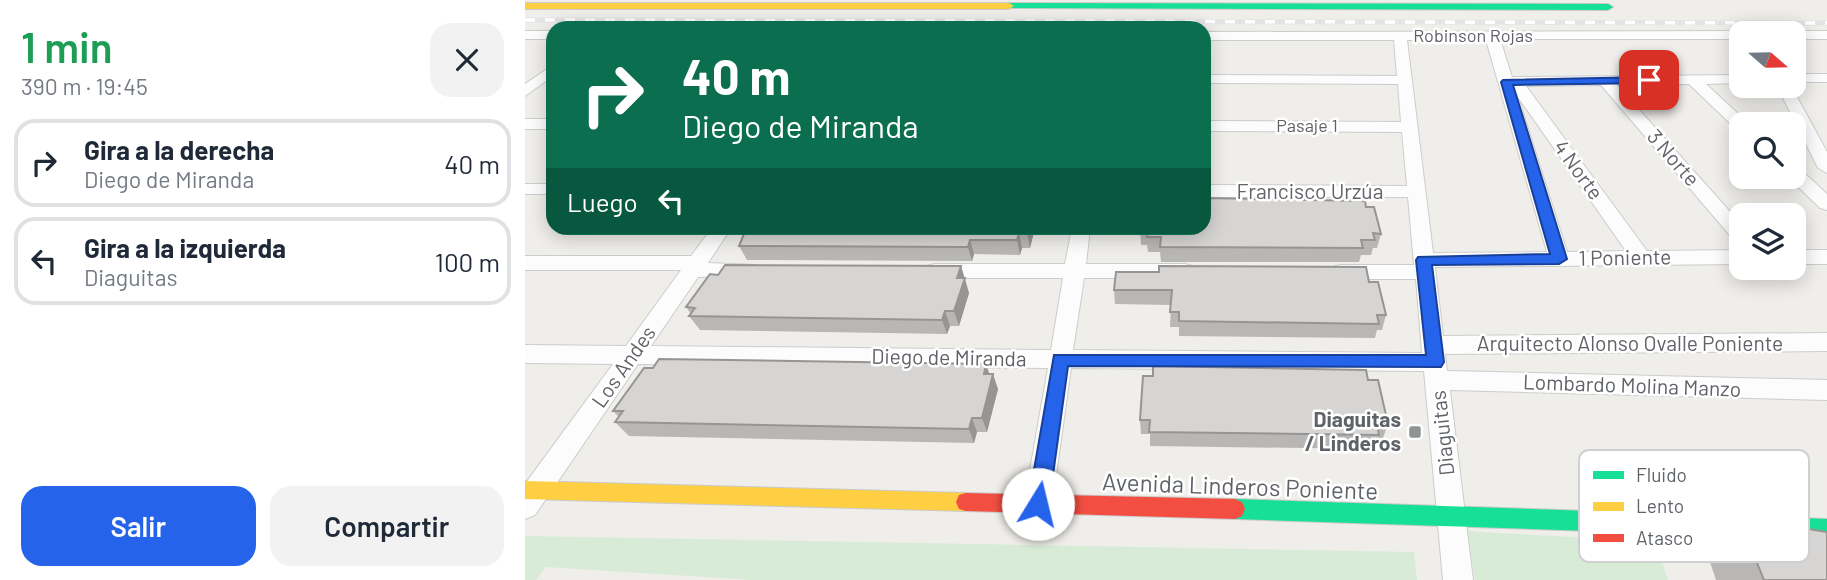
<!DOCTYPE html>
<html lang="es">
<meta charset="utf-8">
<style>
body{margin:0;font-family:Barlow,sans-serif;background:#f2f2f3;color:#1f2937;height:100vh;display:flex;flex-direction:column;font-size:26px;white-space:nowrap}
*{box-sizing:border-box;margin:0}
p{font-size:23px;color:#747a83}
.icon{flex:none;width:38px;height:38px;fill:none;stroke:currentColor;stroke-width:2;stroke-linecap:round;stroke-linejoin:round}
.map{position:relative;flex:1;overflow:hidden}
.side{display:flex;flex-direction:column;background:#fff;width:525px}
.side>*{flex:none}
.banner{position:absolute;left:21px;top:21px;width:665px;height:214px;border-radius:21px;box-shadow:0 4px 18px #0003;background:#0b6e4f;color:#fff;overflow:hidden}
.needle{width:46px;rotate:110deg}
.buttons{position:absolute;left:1204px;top:21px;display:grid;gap:14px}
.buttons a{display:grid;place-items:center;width:77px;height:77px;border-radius:14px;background:#fff;box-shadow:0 4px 18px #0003;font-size:35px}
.pin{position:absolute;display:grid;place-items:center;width:60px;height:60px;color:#fff;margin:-30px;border-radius:14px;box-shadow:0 4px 10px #0006}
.me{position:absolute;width:77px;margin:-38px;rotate:9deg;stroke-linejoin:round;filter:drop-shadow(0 0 5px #0008)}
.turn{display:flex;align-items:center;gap:24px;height:147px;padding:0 21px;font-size:32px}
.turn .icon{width:91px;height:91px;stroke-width:2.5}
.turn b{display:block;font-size:49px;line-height:60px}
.then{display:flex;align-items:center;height:66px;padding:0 21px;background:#0003;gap:14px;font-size:26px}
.round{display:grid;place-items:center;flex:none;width:74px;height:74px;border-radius:21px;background:#f2f2f3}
.overview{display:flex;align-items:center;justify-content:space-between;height:119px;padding:0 21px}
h1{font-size:42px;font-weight:600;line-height:52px;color:#1e9e55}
.cta{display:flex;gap:14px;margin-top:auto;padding:14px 21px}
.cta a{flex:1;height:80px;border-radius:21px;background:#2563eb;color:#fff;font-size:28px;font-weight:600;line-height:80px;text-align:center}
.cta a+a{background:#f2f2f3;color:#1f2937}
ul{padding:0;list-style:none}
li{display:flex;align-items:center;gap:21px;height:88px;margin:0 14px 10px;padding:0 7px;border:4px solid #e0e1e3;border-radius:21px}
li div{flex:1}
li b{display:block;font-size:26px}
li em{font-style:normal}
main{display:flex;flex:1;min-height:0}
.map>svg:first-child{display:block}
</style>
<main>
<section class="side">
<div class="overview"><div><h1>1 min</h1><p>390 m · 19:45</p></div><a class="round"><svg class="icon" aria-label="close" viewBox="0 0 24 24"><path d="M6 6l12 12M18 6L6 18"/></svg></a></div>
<ul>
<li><svg class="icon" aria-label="right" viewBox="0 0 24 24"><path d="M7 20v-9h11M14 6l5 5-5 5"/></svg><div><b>Gira a la derecha</b><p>Diego de Miranda</p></div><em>40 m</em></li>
<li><svg class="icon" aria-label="left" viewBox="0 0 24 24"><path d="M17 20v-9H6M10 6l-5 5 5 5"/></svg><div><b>Gira a la izquierda</b><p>Diaguitas</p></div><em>100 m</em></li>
</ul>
<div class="cta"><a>Salir</a><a>Compartir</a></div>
</section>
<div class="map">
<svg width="1302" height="580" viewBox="0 0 1302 580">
<rect width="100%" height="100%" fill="#efeeea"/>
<g fill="#d8ebd6">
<polygon points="942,531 1130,542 1143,580 950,580"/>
<polygon points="0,536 889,552 892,580 228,580 21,567 11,580 0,580"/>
</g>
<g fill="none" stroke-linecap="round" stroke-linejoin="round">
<g stroke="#cbcccc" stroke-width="2">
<g id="street">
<rect x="0" y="31" width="28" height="8"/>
<path d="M 1216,31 L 1222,33 L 1216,33 L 1216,39 L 975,39 L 987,77 L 1216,75 L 1216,83 L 1181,84 L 1222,122 L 1224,124 L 1216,124 L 1216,130 L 1210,128 L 1164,84 L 1092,85 L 1216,224 L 1216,242 L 1209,240 L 1076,85 L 1001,86 L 1122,251 L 1216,250 L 1216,264 L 910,267 L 918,336 L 1302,333 L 1302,351 L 920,354 L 922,371 L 1302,380 L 1302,400 L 925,390 L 948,580 L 918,580 L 899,371 L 546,368 L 527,504 L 523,513 L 513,517 L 503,513 L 499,504 L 523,368 L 113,364 L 10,515 L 0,519 L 0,484 L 88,364 L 0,363 L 0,345 L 101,346 L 156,270 L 0,270 L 0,256 L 166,256 L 187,228 L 206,228 L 183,263 L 230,265 L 233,270 L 230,275 L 173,277 L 126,346 L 526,350 L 538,278 L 409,278 L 402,276 L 399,271 L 402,266 L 409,264 L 540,264 L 547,228 L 565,228 L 561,264 L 660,264 L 667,266 L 670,271 L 667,276 L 660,278 L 559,278 L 548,350 L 897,353 L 891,279 L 815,279 L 808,277 L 805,272 L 808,267 L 815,265 L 889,265 L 883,197 L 679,197 L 679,185 L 882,186 L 877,132 L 679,131 L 679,121 L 876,122 L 873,84 L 679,83 L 679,75 L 872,76 L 869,40 L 679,40 L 679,32 ZM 882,40 L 961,40 L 1022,252 L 908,253 ZM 993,97 L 1101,251 L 1042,252 Z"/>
<polygon points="1269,31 1302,31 1302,39 1269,39 1269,33 1263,33"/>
<polygon points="28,65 28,76 0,96 0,84"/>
<rect x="1269" y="74" width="33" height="8"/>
<polygon points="1252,86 1266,86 1302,152 1302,173 1293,168"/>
<rect x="0" y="119" width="28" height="10"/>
<polygon points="1269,168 1275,169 1302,194 1302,210 1295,208 1263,177 1269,177"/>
<rect x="0" y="184" width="28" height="10"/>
<rect x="1269" y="250" width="33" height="14"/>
</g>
</g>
<g stroke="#cacacb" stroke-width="2">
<g id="fast">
<polygon points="484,3 1083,4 1088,7 1083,10 481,8 479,6"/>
<polygon points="710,499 1302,519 1302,539 710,519 703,516 700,509 703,502"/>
</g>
</g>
<g stroke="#cacacb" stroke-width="2">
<g id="slow">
<polygon points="0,3 484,3 489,6 484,9 0,9"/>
<polygon points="0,481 441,493 448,495 451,502 448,509 441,511 0,499"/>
</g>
</g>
<g stroke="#cacacb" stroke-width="2">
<polygon id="jam" points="441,493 710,499 717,502 720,509 717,516 710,519 441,511 434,509 431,502 434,495"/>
</g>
<use href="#street" fill="#fdfcfc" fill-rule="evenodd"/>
<use href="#fast" fill="#16e098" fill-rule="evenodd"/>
<use href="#slow" fill="#ffcf43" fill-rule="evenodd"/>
<use href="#jam" fill="#f24e42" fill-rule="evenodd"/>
<g stroke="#e4e4e4" stroke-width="5">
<polyline id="rail" points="0,20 1302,23"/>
</g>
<use href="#rail" stroke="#fff" stroke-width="3.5" stroke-dasharray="10" stroke-linecap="butt"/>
</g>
<g fill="#b8b7b5">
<polygon points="841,207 856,234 852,248 848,248 846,255 836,255 834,262 636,262 635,252 623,252 622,245 616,245 615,228"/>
<polygon points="215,228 510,228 505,248 497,248 495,255 449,254 447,261 222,260 214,246 218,237 214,229"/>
<polygon points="436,266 444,293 434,326 425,326 422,334 175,330 164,316 166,314 161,307"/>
<polygon points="844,282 861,315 857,330 852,330 850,338 654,336 654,327 645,327 646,305 590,304 589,290"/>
<polygon points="461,364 464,374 473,389 462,432 452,432 449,443 104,436 90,422 94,417 88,411"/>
<polygon points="843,380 863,424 858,438 853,438 850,449 625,446 625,434 616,434 615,420"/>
<polygon points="1214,518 1302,580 1191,580 1180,547"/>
</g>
<g fill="#969594">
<polygon points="504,228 510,228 505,248 502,233"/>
<polygon points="494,233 497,248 495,255 492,240"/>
<polygon points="445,240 449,254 447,261 443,247"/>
<polygon points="436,266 444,293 434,326 429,311 432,278"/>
<polygon points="420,311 425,326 422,334 417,320"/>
<polygon points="461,364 466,379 459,374"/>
<polygon points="468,374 473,389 462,432 457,418"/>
<polygon points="447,418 452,432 449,443 444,429"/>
</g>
<g fill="#d6d5d3" stroke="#969594" stroke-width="2">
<polygon points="679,198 840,201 841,207 849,207 856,234 848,233 850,240 836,240 838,248 635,247 636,237 622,237 623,230 615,230 615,228 679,228"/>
<polygon points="215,228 504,228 502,233 494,233 492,240 445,240 443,247 214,246 221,229 214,229"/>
<polygon points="200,265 436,266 432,278 440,278 429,311 420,311 417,320 164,316 170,308 161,307 185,274 193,275"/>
<polygon points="634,266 841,267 844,282 853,282 861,315 852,315 854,324 654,321 654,312 645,312 647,290 589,290 591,272 634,272"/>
<polygon points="134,359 461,364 459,374 468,374 457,418 447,418 444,429 90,422 98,411 88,411 119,368 128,368"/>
<polygon points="628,366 841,370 843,380 853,380 863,424 852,424 854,435 624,432 625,420 615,420 618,376 628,376"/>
<polygon points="1214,518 1302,532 1302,580 1239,580"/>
</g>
<polygon fill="#2563eb" stroke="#184099" stroke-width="2" points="1124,77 1128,78 1128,83 988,85 1042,259 1034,264 907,265 919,362 916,367 543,366 524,504 521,510 513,513 506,510 503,504 529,355 901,355 891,260 893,257 1025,254 976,82 978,80"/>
<rect fill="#919496" stroke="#fff" stroke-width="2.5" x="883" y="425" width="14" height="14" rx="3.5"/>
<g text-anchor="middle" stroke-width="5" stroke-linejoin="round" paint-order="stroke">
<g font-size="18" fill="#5f6368" stroke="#fff">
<text x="948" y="42">Robinson Rojas</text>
<text x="782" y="132">Pasaje 1</text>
</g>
<g font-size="21" fill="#5f6368" stroke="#fff">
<text transform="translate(1148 158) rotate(49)" y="7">3 Norte</text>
<text transform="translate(1053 170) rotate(54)" y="7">4 Norte</text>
<text x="785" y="199">Francisco Urzúa</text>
<text transform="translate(1100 258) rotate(-1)" y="7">1 Poniente</text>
<text x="1105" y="351">Arquitecto Alonso Ovalle Poniente</text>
<text transform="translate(424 358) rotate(1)" y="7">Diego de Miranda</text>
<text transform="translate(99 367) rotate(-55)" y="7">Los Andes</text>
<text transform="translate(1107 386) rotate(2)" y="7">Lombardo Molina Manzo</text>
<text transform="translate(918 433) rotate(-96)" y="7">Diaguitas</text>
</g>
<g font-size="21" font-weight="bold" fill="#5f6368" stroke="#fff" text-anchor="end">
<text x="876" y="427">Diaguitas<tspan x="876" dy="24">/ Linderos</tspan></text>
</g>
<g font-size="24" fill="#5f6368" stroke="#fff">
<text transform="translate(715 487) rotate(2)" y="8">Avenida Linderos Poniente</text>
</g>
</g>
<rect x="1054" y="450" width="230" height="112" rx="10" fill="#fff" stroke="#cfd0d2" stroke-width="2"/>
<rect x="1068" y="471" width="31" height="8" fill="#16e098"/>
<rect x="1068" y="502" width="31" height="9" fill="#ffcf43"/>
<rect x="1068" y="534" width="31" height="8" fill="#f24e42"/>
<g font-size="19" fill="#5f6368">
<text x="1111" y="482">Fluido</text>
<text x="1111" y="513">Lento</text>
<text x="1111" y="545">Atasco</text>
</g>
</svg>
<div class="buttons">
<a><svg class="needle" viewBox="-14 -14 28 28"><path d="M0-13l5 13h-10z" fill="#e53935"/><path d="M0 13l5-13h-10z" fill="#747a83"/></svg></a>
<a><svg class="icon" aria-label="search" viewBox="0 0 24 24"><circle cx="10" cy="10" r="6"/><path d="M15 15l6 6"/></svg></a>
<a><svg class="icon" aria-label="layers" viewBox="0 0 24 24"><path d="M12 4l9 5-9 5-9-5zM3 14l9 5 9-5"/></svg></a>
</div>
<div class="pin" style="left:1124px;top:80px;background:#d93025"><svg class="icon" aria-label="arrive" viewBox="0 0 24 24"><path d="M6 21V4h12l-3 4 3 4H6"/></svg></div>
<svg class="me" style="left:513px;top:504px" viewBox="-20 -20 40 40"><circle r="19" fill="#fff"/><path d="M0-13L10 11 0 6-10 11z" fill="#2563eb"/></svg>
<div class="banner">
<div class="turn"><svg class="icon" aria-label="right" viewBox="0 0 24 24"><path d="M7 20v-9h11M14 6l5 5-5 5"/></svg><div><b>40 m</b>Diego de Miranda</div></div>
<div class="then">Luego<svg class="icon" aria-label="left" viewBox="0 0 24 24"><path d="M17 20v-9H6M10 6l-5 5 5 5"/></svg></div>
</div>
</div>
</main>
